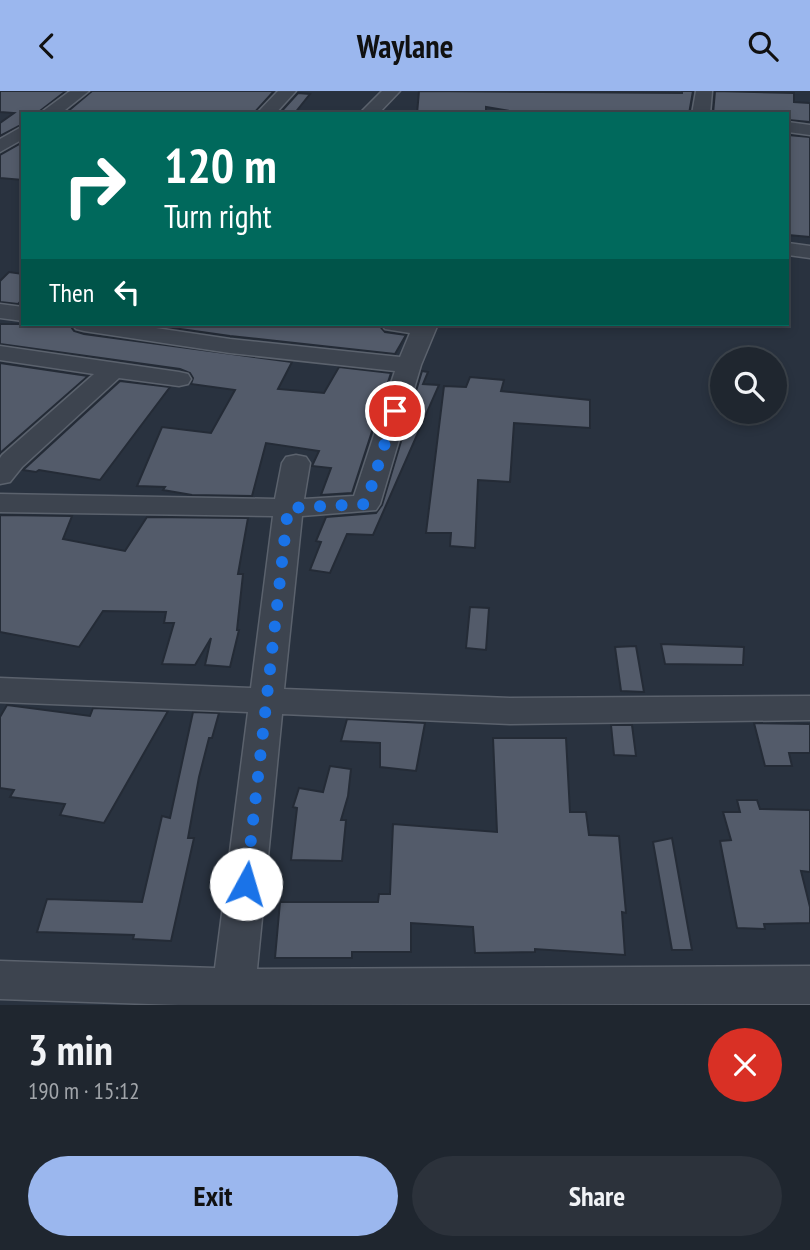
<!DOCTYPE html>
<meta charset="utf-8">
<style>
body{margin:0;font-family:"PT Sans Narrow",sans-serif;background:#2c323b;color:#f1f3f6;height:100vh;display:flex;flex-direction:column;font-size:26px;white-space:nowrap}
*{box-sizing:border-box;margin:0}
p{font-size:23px;color:#a1a5aa}
.icon{flex:none;width:38px;height:38px;fill:none;stroke:currentColor;stroke-width:2;stroke-linecap:round;stroke-linejoin:round}
.map{position:relative;height:914px;overflow:hidden}
.panel{display:flex;flex-direction:column;background:#1f262f;flex:1}
.panel>*{flex:none}
.banner{position:absolute;left:21px;top:21px;width:768px;height:214px;border-radius:0px;box-shadow:0 4px 10px #0003,0 0 0 2px #3c434b;background:#00695c;color:#fff;overflow:hidden}
.tools{position:absolute;left:710px;top:256px;display:grid;gap:14px}
.tools a{display:grid;place-items:center;width:77px;height:77px;border-radius:50%;background:#1f262f;box-shadow:0 4px 10px #0003,0 0 0 2px #3c434b;font-size:35px}
.pin{position:absolute;display:grid;place-items:center;width:60px;height:60px;color:#fff;margin:-30px;border:4px solid #fff;border-radius:50%;box-shadow:0 2px 7px #0007}
.me{position:absolute;width:77px;margin:-38px;rotate:6deg;stroke-linejoin:round;filter:drop-shadow(0 0 5px #0008)}
.turn{display:flex;align-items:center;gap:24px;height:147px;padding:0 28px;font-size:32px}
.turn .icon{width:91px;height:91px;stroke-width:2.5}
.turn b{display:block;font-size:49px;line-height:60px}
.then{display:flex;align-items:center;height:66px;padding:0 28px;background:#0003;gap:14px;font-size:26px}
.round{display:grid;place-items:center;flex:none;width:74px;height:74px;border-radius:37px;background:#2c323b}
.overview{display:flex;align-items:center;justify-content:space-between;height:119px;padding:0 28px}
h1{font-size:42px;font-weight:600;line-height:52px}
.action{display:flex;gap:14px;margin-top:auto;padding:14px 28px}
.action a{flex:1;height:80px;border-radius:42px;background:#9bb7ee;color:#111;font-size:28px;font-weight:600;line-height:80px;text-align:center}
.action a+a{background:#2c323b;color:#f1f3f6}
header{display:flex;justify-content:space-between;align-items:center;height:91px;padding:0 28px;background:#9bb7ee;color:#111;font-size:32px;font-weight:600}
.map>svg:first-child{display:block}
</style>
<header><svg class="icon" aria-label="back" viewBox="0 0 24 24"><path d="M15 5l-7 7 7 7"/></svg>Waylane<svg class="icon" aria-label="search" viewBox="0 0 24 24"><circle cx="10" cy="10" r="6"/><path d="M15 15l6 6"/></svg></header>
<div class="map">
<svg width="810" height="914" viewBox="0 0 810 914">
<rect width="100%" height="100%" fill="#29323f"/>
<g fill="#535b6a" stroke="#242b36" stroke-width="2">
<polygon points="0,0 66,0 36,23 23,23 23,33 0,45 0,32 14,22 0,21"/>
<polygon points="92,0 274,0 253,23 67,21"/>
<polygon points="419,0 682,2 682,0 693,0 689,23 527,23 486,16 486,23 417,23"/>
<polygon points="715,0 794,2 794,11 810,12 810,31 788,29 788,23 713,23"/>
<polygon points="298,2 310,3 294,23 279,23"/>
<polygon points="788,44 810,46 810,146 788,144"/>
<polygon points="23,51 23,89 0,87 0,64"/>
<polygon points="9,181 23,183 23,208 18,213 0,211 0,190"/>
<polygon points="0,233 69,233 74,240 84,243 292,271 278,298 324,302 339,276 391,282 352,402 321,404 331,377 312,375 319,360 266,352 252,405 192,404 163,399 165,396 137,395 162,336 211,342 235,299 191,293 193,287 190,282 180,278 0,253"/>
<polygon points="145,233 378,233 385,241 406,244 395,263 230,245"/>
<polygon points="0,272 88,285 0,362"/>
<polygon points="422,280 428,281 423,293 439,294 373,444 347,443 330,482 310,479 321,451 316,450 326,426 376,422 382,414"/>
<polygon points="470,286 504,289 501,300 590,309 590,337 514,332 510,391 478,389 475,457 450,455 451,442 426,442 444,295 466,296"/>
<polygon points="120,290 170,296 100,389 39,379 36,381 23,379"/>
<polygon points="0,424 72,425 63,448 125,460 147,426 248,427 238,483 243,483 237,539 239,539 230,576 205,574 211,547 195,574 162,573 174,532 164,532 166,521 103,520 79,556 0,541"/>
<polygon points="470,516 489,517 486,559 466,557"/>
<polygon points="661,553 744,556 743,574 665,573"/>
<polygon points="636,555 644,601 621,600 615,556"/>
<polygon points="7,614 90,625 93,617 168,620 104,732 60,724 65,713 10,706 14,699 0,697 0,626"/>
<polygon points="193,621 219,622 212,647 209,647 199,686 188,747 194,747 171,850 133,848 134,844 37,841 47,808 142,811 162,725 170,727"/>
<polygon points="347,628 425,632 416,680 380,676 380,652 341,650"/>
<polygon points="754,632 810,633 810,662 789,662 792,675 765,675"/>
<polygon points="611,634 632,634 636,665 614,664"/>
<polygon points="493,647 566,647 570,721 586,721 589,744 619,745 626,822 622,821 625,864 535,858 535,861 475,862 473,836 411,832 411,861 352,861 352,867 275,867 280,811 378,811 379,803 390,803 393,733 497,741"/>
<polygon points="330,675 351,678 348,705 341,729 346,729 342,770 291,769 297,717 293,716 299,697 323,701"/>
<polygon points="737,709 757,709 760,718 810,719 810,781 801,780 810,816 810,832 764,833 765,838 737,837 720,750 731,749 723,721 740,721"/>
<polygon points="672,747 692,859 672,859 653,751"/>
</g>
<g fill="none" stroke-linecap="round" stroke-linejoin="round">
<g stroke="#5b626d" stroke-width="3">
<g id="minor">
<polygon points="70,0 89,0 60,23 39,23"/>
<polygon points="278,0 296,0 275,23 256,23"/>
<polygon points="382,0 400,0 378,23 359,23"/>
<polygon points="696,0 712,0 710,23 692,23"/>
<polygon points="788,31 810,34 810,44 788,41"/>
<polygon points="23,35 23,48 0,61 0,48"/>
<polygon points="788,152 810,155 810,167 788,164"/>
<polygon points="0,213 23,216 23,230 0,227"/>
<polygon points="72,233 129,233 230,248 400,266 410,242 385,238 381,233 438,233 421,274 380,413 376,419 302,425 284,598 510,607 810,605 810,629 510,633 282,623 257,878 810,875 810,913 179,914 0,908 0,870 215,877 248,621 0,611 0,587 251,597 273,425 0,421 0,403 275,408 282,372 286,366 296,364 306,366 310,372 304,408 354,405 395,280 230,262 84,240 76,238"/>
<polygon points="0,255 179,281 188,283 191,288 188,293 179,295 119,287 22,376 10,391 0,393 0,367 2,364 94,283 0,269"/>
</g>
</g>
<use href="#minor" fill="#3d444f" fill-rule="evenodd"/>
</g>
<g fill="none" stroke-linecap="round" stroke-linejoin="round">
<polyline stroke="#1a73e8" stroke-width="12" stroke-dasharray="0 21.6" points="246,793 288,417 366,413 395,320"/>
</g>
</svg>
<div class="tools">
<a><svg class="icon" aria-label="search" viewBox="0 0 24 24"><circle cx="10" cy="10" r="6"/><path d="M15 15l6 6"/></svg></a>
</div>
<div class="pin" style="left:395px;top:320px;background:#d93025"><svg class="icon" aria-label="arrive" viewBox="0 0 24 24"><path d="M6 21V4h12l-3 4 3 4H6"/></svg></div>
<svg class="me" style="left:246px;top:793px" viewBox="-20 -20 40 40"><circle r="19" fill="#fff"/><path d="M0-13L10 11 0 6-10 11z" fill="#1a73e8"/></svg>
<div class="banner">
<div class="turn"><svg class="icon" aria-label="right" viewBox="0 0 24 24"><path d="M7 20v-9h11M14 6l5 5-5 5"/></svg><div><b>120 m</b>Turn right</div></div>
<div class="then">Then<svg class="icon" aria-label="left" viewBox="0 0 24 24"><path d="M17 20v-9H6M10 6l-5 5 5 5"/></svg></div>
</div>
</div>
<section class="panel">
<div class="overview"><div><h1>3 min</h1><p>190 m · 15:12</p></div><a class="round" style="background:#d93025;color:#fff"><svg class="icon" aria-label="close" viewBox="0 0 24 24"><path d="M6 6l12 12M18 6L6 18"/></svg></a></div>
<div class="action"><a>Exit</a><a>Share</a></div>
</section>
